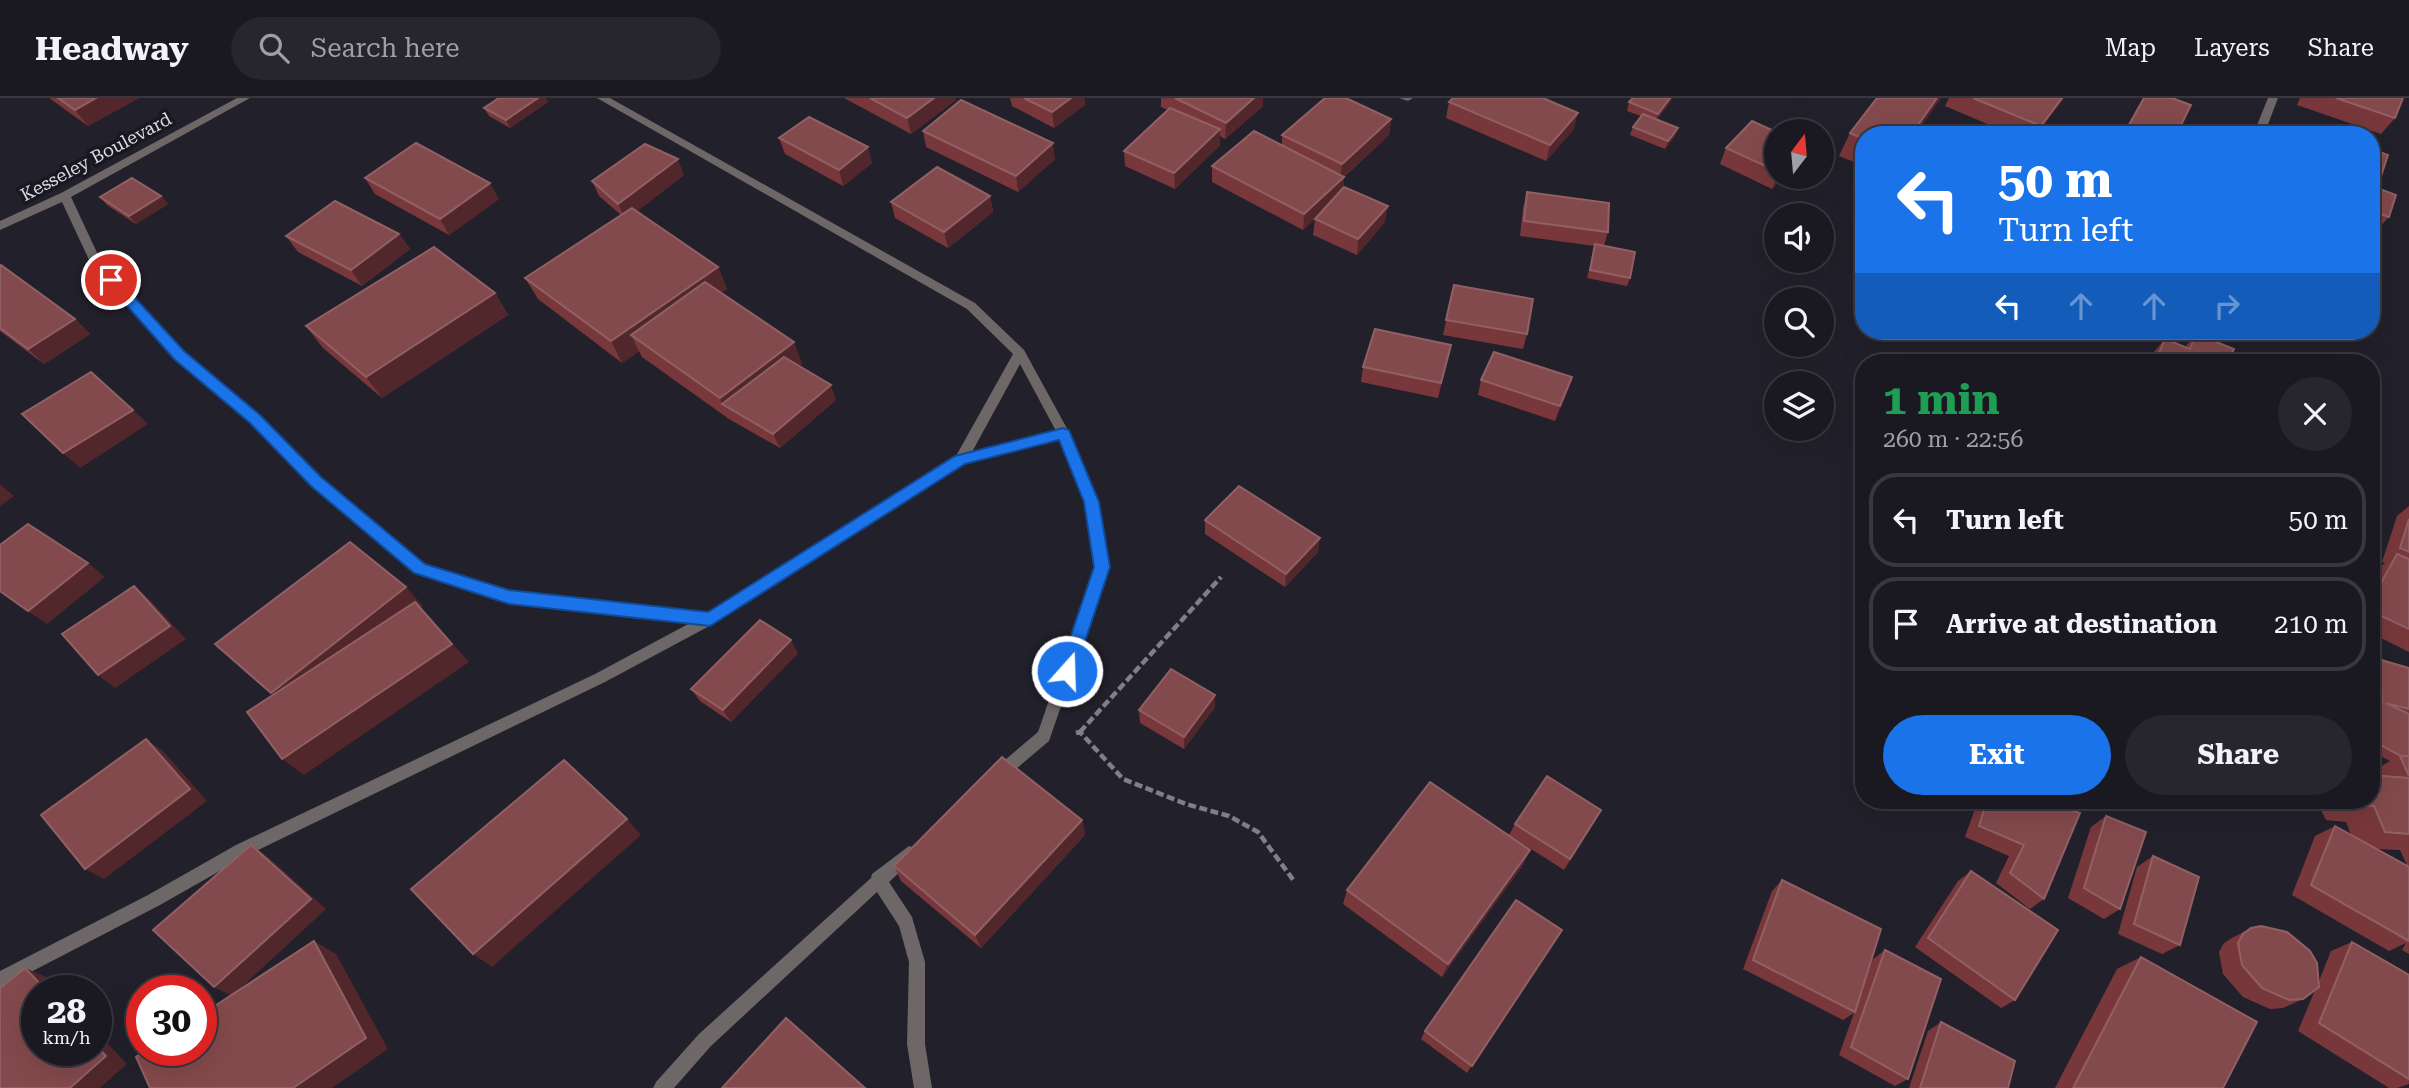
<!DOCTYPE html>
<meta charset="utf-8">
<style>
body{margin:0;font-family:"Roboto Serif",serif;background:#27252d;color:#f1f3f6;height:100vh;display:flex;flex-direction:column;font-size:26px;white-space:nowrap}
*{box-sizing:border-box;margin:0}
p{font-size:23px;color:#9fa0a5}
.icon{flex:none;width:38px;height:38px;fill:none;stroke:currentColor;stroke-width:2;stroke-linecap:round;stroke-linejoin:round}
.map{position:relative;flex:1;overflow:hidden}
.sheet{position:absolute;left:1855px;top:256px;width:525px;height:455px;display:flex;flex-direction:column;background:#1a1820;border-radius:28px;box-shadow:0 7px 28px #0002,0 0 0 2px #38373e}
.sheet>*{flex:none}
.hud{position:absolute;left:1855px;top:28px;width:525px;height:214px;border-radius:28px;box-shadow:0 7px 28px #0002,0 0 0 2px #38373e;background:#1a73e8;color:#fff;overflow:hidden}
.needle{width:46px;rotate:16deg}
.tools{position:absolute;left:1764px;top:21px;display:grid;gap:14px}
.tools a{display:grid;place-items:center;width:70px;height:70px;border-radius:50%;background:#1a1820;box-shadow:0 7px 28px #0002,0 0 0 2px #38373e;font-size:35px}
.speed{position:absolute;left:21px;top:877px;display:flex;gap:14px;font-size:35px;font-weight:700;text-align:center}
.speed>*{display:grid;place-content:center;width:91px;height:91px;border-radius:50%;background:#1a1820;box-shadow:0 7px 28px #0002,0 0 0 2px #38373e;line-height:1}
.speed small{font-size:18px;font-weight:400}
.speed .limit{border:10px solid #d22;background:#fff;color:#111}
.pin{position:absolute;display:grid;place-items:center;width:60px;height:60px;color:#fff;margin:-30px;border:4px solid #fff;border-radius:50%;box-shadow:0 2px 7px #0007}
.me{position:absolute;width:77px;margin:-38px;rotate:20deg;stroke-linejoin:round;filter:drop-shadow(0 0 5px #0008)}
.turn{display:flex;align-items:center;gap:24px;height:147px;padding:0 28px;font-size:32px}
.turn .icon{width:91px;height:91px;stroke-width:2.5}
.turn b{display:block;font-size:49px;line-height:60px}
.lanes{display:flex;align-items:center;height:66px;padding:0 28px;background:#0003;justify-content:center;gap:35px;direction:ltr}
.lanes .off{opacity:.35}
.round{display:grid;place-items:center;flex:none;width:74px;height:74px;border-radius:37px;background:#27252d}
.summary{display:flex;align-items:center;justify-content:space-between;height:119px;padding:0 28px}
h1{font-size:42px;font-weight:700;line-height:52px;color:#1e9e55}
.cta{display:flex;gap:14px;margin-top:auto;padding:14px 28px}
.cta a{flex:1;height:80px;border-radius:42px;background:#1a73e8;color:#fff;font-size:28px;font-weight:700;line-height:80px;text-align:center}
.cta a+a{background:#27252d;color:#f1f3f6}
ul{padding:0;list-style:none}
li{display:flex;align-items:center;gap:21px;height:94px;margin:0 14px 10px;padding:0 14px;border:4px solid #38373e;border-radius:28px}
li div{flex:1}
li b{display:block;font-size:26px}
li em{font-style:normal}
header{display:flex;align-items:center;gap:42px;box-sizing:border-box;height:98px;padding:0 35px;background:#1a1820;border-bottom:2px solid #38373e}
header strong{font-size:33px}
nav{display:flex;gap:38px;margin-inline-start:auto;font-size:24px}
.search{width:490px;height:63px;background:#27252d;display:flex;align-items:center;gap:18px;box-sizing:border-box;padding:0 24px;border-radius:38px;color:#9fa0a5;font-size:26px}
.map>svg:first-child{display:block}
</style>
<header>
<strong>Headway</strong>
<div class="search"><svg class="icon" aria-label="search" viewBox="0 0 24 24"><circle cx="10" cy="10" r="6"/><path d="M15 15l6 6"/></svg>Search here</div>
<nav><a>Map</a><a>Layers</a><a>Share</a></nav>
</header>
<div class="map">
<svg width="2409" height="990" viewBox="0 0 2409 990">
<rect width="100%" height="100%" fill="#22202a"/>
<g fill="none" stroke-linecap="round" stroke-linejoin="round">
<g stroke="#807f87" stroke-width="4.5" stroke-dasharray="8 3.5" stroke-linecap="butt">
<polyline points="1080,634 1221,479"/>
<polyline points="1076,635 1080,634 1123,681 1186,706 1229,718 1258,734 1294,783"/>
</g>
<g fill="#6d6767" fill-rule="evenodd">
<path d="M 237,0 L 250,0 L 71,99 L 100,161 L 183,254 L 260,318 L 321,379 L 425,467 L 510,493 L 708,515 L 956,358 L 1013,256 L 967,211 L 597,0 L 610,0 L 975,205 L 1024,252 L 1070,336 L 1099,404 L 1109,469 L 1049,643 L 1003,682 L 998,684 L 993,682 L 990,677 L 993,672 L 1038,634 L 1095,469 L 1085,404 L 1060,342 L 965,366 L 715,525 L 605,584 L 248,757 L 160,807 L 0,890 L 0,873 L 148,797 L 236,747 L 595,576 L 690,525 L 510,505 L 415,475 L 311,387 L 250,324 L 175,260 L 91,166 L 62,104 L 0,132 L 0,123 L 61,95 ZM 1020,266 L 1056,333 L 972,354 Z"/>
<polygon points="1399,0 1413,0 1408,3"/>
<polygon points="2268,0 2278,0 2264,37 2253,37"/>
<polygon points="909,748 915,750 917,755 915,760 889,784 912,819 925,864 925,946 932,990 914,990 907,946 909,864 899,828 877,794 711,948 674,990 653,990 656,984 699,936 871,780 872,776"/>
</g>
</g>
<g fill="#78383b" fill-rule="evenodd">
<polygon points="49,0 139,0 88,28"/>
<polygon points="844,0 955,0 956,2 911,36"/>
<polygon points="1010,0 1084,0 1085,7 1054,30 1012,8"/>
<polygon points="1161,0 1263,0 1263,8 1225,41 1220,38 1220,47 1175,91 1125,68 1124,53 1168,12 1161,9"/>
<polygon points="1633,0 1673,0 1657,21 1675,38 1665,51 1630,37 1633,29 1641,18 1627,13 1629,4"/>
<polygon points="1877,0 1941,0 1915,37 1864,37 1864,68 1839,58 1850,35"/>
<polygon points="1949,0 2064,0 2036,37 2013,37 1945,8"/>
<polygon points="2143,0 2172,0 2176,37 2122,37"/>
<polygon points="2300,0 2403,0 2395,20 2381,36 2297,7"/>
<polygon points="548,4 510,30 489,18 484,10"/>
<polygon points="1449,4 1574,31 1546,63 1446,20"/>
<polygon points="1391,21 1389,37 1344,79 1343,90 1385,124 1357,157 1313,137 1315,121 1316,120 1303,132 1212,84 1212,68 1282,47 1282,37"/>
<polygon points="923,33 1055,61 1018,94 926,49"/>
<polygon points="1776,34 1776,79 1783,79 1772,91 1720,66 1726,50"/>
<polygon points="779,40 872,65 843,88 785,56"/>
<polygon points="2371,51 2377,90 2389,119 2374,135 2371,134"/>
<polygon points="684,77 637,113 718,169 727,191 721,195 802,265 799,268 836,302 780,350 729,321 642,259 639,253 622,265 538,201 525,180 621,117 599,98 592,83"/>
<polygon points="365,80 499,101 449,137 375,96"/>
<polygon points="1527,94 1608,134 1604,148 1630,180 1627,188 1587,180 1595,148 1520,138 1523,110"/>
<polygon points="161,98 168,106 136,126 107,107 100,99"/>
<polygon points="990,98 993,114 948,150 895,120 891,104"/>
<polygon points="399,136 410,151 362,188 298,154 286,138"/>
<polygon points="0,168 75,221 90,236 44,266 0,233"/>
<polygon points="1454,187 1527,236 1523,251 1443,237"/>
<polygon points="495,195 508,217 382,300 323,250 306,228"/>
<polygon points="2196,236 2228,264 2149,264 2152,256 2165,241 2185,249"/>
<polygon points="1451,247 1438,300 1361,284 1363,269"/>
<polygon points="1481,282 1567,294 1555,323 1478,297"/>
<polygon points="2409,408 2409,554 2371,535 2371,484 2379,470 2385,465 2382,464 2397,418"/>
<polygon points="1205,422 1318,454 1285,489 1205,436"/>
<polygon points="798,555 731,624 700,603 691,591"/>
<path d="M 2378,561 L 2409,570 L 2409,856 L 2402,852 L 2406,845 L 2389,853 L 2292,797 L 2315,738 L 2335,728 L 2351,737 L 2346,724 L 2326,722 L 2320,710 L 2335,702 L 2371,702 L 2371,682 L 2373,677 L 2372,674 L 2390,663 L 2371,653 L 2372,609 L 2371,565 ZM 2377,751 L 2400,752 L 2407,767 Z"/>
<polygon points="1215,597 1215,609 1184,651 1140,625 1139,612"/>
<polygon points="1978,702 2044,702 2044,801 2030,811 1996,785 2009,758 1965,739"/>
<polygon points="1601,712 1564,772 1509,737 1515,726"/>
<polygon points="2106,718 2120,811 2104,821 2068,800 2091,729"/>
<polygon points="1082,722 1085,737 981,850 901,783 894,768"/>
<polygon points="1530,752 1523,767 1442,879 1343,806 1347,792"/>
<polygon points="2153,758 2180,847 2162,856 2118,836 2137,769"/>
<polygon points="1971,773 2015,902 2001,910 1915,849 1958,783"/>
<polygon points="1782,782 1862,890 1873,861 1885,852 1908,981 1895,988 1839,957 1854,915 1843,922 1743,871 1772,793"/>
<polygon points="2251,830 2319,883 2331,853 2352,844 2409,877 2409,986 2397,990 2389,990 2298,933 2315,892 2303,901 2283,910 2270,911 2243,899 2223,876 2219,854 2224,845 2232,840"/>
<polygon points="1562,832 1467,975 1421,941 1425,933"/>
<polygon points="2141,859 2223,990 2055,990 2117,871"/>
<polygon points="1941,924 2008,990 1909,990 1928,933"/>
</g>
<g fill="#51272c">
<polygon points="96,0 139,0 88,28 75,12"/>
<polygon points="538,0 546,0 548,4 510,30 506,22"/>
<polygon points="934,0 955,0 956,2 911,36 907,20"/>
<polygon points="1071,0 1084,0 1085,7 1054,30 1052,14"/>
<polygon points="1254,0 1263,0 1263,8 1225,41 1226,25"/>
<polygon points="1670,0 1673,0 1672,2 1655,24 1658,16"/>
<polygon points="1937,0 1941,0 1915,37 1911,37"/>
<polygon points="2062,0 2064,0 2060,6 2035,37"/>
<polygon points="1578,15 1574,31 1546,63 1550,47"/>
<polygon points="1391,21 1389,37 1340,82 1342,66"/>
<polygon points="1678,30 1675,38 1665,51 1668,43"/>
<polygon points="1220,31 1220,47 1175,91 1174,75"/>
<polygon points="1053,45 1055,61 1018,94 1016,78"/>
<polygon points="868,49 872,65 843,88 839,72"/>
<polygon points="678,61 684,77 626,122 618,106"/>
<polygon points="1344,79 1343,95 1303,132 1304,116"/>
<polygon points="1777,79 1783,79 1772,91"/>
<polygon points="490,85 499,101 449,137 440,121"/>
<polygon points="161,98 168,106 136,126 129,118"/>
<polygon points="990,98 993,114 948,150 944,134"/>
<polygon points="1388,108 1385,124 1357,157 1358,141"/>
<polygon points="399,136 410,151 362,188 351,172"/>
<polygon points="718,169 727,191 646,248 631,237 639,253 622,265 611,243"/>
<polygon points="495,195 508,217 382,300 366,279"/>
<polygon points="75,221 90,236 44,266 28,251"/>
<polygon points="794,244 802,265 737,315 722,306 720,300"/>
<polygon points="1572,279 1567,294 1555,323 1560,308"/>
<polygon points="831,287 836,302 780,350 773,336"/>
<polygon points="133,312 148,326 80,370 63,355"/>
<polygon points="0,386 14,398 0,408"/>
<polygon points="1320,440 1318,454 1285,489 1286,476"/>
<polygon points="88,465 105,479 47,526 28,513"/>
<polygon points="134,488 150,502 186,541 115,590 98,577"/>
<polygon points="406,489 423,508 420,510 469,564 304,677 282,661 292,613 271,595"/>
<polygon points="791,542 798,555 731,624 723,612"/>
<polygon points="1215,597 1215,609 1184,651 1184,639"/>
<polygon points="146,641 163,653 207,703 104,781 85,771"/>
<polygon points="627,721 641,737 492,869 473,856"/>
<polygon points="1082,722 1085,737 981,850 975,837"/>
<polygon points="251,747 267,758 326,811 232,898 214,889"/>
<polygon points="1530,752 1523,767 1442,879 1448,866"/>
<polygon points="314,843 336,856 388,951 332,990 293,990"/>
<polygon points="25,870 46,879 59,892 46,892"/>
<polygon points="96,933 127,966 100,990 70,990 96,947"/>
</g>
<g fill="#834a4d" stroke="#916064" stroke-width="2">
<polygon points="58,0 96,0 75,12"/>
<polygon points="499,0 538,0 506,22 484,10"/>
<polygon points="870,0 934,0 907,20"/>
<polygon points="1024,0 1071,0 1052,14"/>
<polygon points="1175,0 1254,0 1226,25"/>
<polygon points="1325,0 1346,0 1391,21 1342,66 1282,37"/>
<polygon points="1453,0 1543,0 1578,15 1550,47 1449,4"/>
<polygon points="1633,0 1670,0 1658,16 1629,4"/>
<polygon points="1877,0 1937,0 1911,37 1864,37 1864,41 1850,35"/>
<polygon points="1973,0 2062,0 2041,28"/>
<polygon points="2144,0 2172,0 2191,7 2176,37 2131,37 2125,34"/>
<polygon points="2336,0 2403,0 2395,20"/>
<polygon points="961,2 1053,45 1016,78 923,33"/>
<polygon points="1170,10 1220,31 1174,75 1124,53"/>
<polygon points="1643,16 1678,30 1668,43 1633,29"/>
<polygon points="809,19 868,49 839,72 779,40"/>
<polygon points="1752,23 1776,34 1776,73 1726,50"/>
<polygon points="2316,32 2331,37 2314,37"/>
<polygon points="1254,33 1344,79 1304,116 1212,68"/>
<polygon points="416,45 490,85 440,121 365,80"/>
<polygon points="645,46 678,61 618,106 592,83"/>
<polygon points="2371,51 2388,57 2377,90 2396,97 2389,119 2371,113"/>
<polygon points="937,69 990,98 944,134 891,104"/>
<polygon points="132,80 161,98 129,118 100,99"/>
<polygon points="1344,89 1388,108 1358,141 1315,121"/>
<polygon points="1527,94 1609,105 1608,134 1524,123"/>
<polygon points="335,103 399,136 351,172 286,138"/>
<polygon points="632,110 718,169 611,243 525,180"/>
<polygon points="1595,146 1635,154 1630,180 1590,172"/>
<polygon points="434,149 495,195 366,279 306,228"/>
<polygon points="1,167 75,221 28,251 0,230 0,168"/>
<polygon points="705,184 794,244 720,300 631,237"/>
<polygon points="1454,187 1533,201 1527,236 1446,222"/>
<polygon points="1375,231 1451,247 1441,285 1363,269"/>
<polygon points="2196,236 2234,251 2228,264 2155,264 2165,241 2190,251"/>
<polygon points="1494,254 1572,279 1560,308 1481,282"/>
<polygon points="784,259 831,287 773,336 722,306"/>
<polygon points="91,274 133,312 63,355 22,316"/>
<polygon points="1239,388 1320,440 1286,476 1205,422"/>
<polygon points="2409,421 2409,454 2400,450"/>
<polygon points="28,426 88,465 28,513 0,493 0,447"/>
<polygon points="350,444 406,489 271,595 215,546"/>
<polygon points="2397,456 2409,461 2409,531 2371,513 2371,503"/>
<polygon points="134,488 170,528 98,577 62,536"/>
<polygon points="415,504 452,546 282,661 247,614"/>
<polygon points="760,522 791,542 723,612 691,591"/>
<polygon points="2378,561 2409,570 2409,611 2386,605 2409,616 2409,658 2401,658 2371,642 2371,635 2382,603"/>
<polygon points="1171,571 1215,597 1184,639 1139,612"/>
<polygon points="146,641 190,691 85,771 41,717"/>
<polygon points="2400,658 2409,658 2409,678"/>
<polygon points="1002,659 1082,722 975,837 894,768"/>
<polygon points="564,662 627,721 473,856 411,791"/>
<polygon points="2371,677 2409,680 2409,736 2385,734 2374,708 2353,707 2351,702 2371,702 2371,696 2378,697 2371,682"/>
<polygon points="1547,678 1601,712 1570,761 1515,726"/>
<polygon points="1430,684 1530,752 1448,866 1347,792"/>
<polygon points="1987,702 2044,702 2080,715 2044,801 2010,775 2024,747 1979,728"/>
<polygon points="2106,718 2146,734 2120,811 2084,790"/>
<polygon points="2335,728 2409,769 2409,843 2311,787"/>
<polygon points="251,747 311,801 214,889 153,832"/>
<polygon points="2153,758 2199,779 2180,847 2134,826"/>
<polygon points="1971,773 2058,832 2015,902 1928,840"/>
<polygon points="1782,782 1881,831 1855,914 1753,862"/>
<polygon points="1516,802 1562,832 1472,968 1425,933"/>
<polygon points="2261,828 2287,834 2310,853 2317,865 2319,889 2303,901 2289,902 2262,890 2242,867 2238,845 2243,836 2251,830"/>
<polygon points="314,843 366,940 293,990 150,990 136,959 147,952 201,952 201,917"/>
<polygon points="2352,844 2409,877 2409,981 2319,925"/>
<polygon points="1885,852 1941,881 1908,981 1851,949"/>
<polygon points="2141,859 2257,924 2223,990 2073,990"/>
<polygon points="25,870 46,892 37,892 37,952 96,952 96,947 106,958 70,990 0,990 0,890"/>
<polygon points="786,920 865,990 722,990"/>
<polygon points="1941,924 2015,963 2008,990 1920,990"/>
</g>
<polygon fill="#1a73e8" stroke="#114b97" stroke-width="2" points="111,177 116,179 184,253 260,317 321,379 425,466 509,492 708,514 955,358 1063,330 1069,332 1099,404 1110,469 1075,573 1073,578 1067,580 1061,578 1059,573 1094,469 1084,404 1059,342 965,366 710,528 509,506 414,475 311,388 250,325 174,261 107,185 107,179"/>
<g text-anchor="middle" stroke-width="7" stroke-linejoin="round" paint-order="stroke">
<g font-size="18" fill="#dcdbe2" stroke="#191720">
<text transform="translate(96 59) rotate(-28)" y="6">Kesseley Boulevard</text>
</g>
</g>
</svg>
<div class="tools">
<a><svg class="needle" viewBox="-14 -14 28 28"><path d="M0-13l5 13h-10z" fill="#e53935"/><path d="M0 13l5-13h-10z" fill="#9fa0a5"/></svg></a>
<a><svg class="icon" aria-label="sound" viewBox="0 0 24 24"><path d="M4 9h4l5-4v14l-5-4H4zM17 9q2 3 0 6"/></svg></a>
<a><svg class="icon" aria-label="search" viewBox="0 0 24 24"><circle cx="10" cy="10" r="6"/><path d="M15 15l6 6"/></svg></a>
<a><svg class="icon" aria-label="layers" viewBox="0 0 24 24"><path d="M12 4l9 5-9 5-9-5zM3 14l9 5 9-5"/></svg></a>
</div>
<div class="speed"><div>28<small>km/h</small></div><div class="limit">30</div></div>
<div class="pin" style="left:111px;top:182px;background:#d93025"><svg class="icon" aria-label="arrive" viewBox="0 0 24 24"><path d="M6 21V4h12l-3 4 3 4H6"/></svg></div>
<svg class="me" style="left:1067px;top:573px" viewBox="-20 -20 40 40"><circle r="17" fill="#1a73e8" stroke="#fff" stroke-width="3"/><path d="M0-11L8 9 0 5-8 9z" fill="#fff"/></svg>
<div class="hud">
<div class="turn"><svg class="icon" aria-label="left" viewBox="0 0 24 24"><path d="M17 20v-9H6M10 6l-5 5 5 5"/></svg><div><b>50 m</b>Turn left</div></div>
<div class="lanes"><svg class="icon" aria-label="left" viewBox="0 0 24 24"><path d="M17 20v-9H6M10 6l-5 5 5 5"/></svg><svg class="icon off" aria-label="ahead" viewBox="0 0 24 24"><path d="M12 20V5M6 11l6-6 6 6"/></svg><svg class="icon off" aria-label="ahead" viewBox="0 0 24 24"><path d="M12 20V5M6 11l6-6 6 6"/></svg><svg class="icon off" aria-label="right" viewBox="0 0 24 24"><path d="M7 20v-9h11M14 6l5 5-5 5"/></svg></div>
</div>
<section class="sheet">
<div class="summary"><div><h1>1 min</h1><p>260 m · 22:56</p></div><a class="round"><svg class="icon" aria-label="close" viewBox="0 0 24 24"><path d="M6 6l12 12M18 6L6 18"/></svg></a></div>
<ul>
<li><svg class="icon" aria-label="left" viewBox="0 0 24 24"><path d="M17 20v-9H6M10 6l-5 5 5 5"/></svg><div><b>Turn left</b></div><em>50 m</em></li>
<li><svg class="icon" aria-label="arrive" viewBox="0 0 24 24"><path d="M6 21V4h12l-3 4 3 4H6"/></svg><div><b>Arrive at destination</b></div><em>210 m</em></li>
</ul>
<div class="cta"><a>Exit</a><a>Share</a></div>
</section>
</div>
